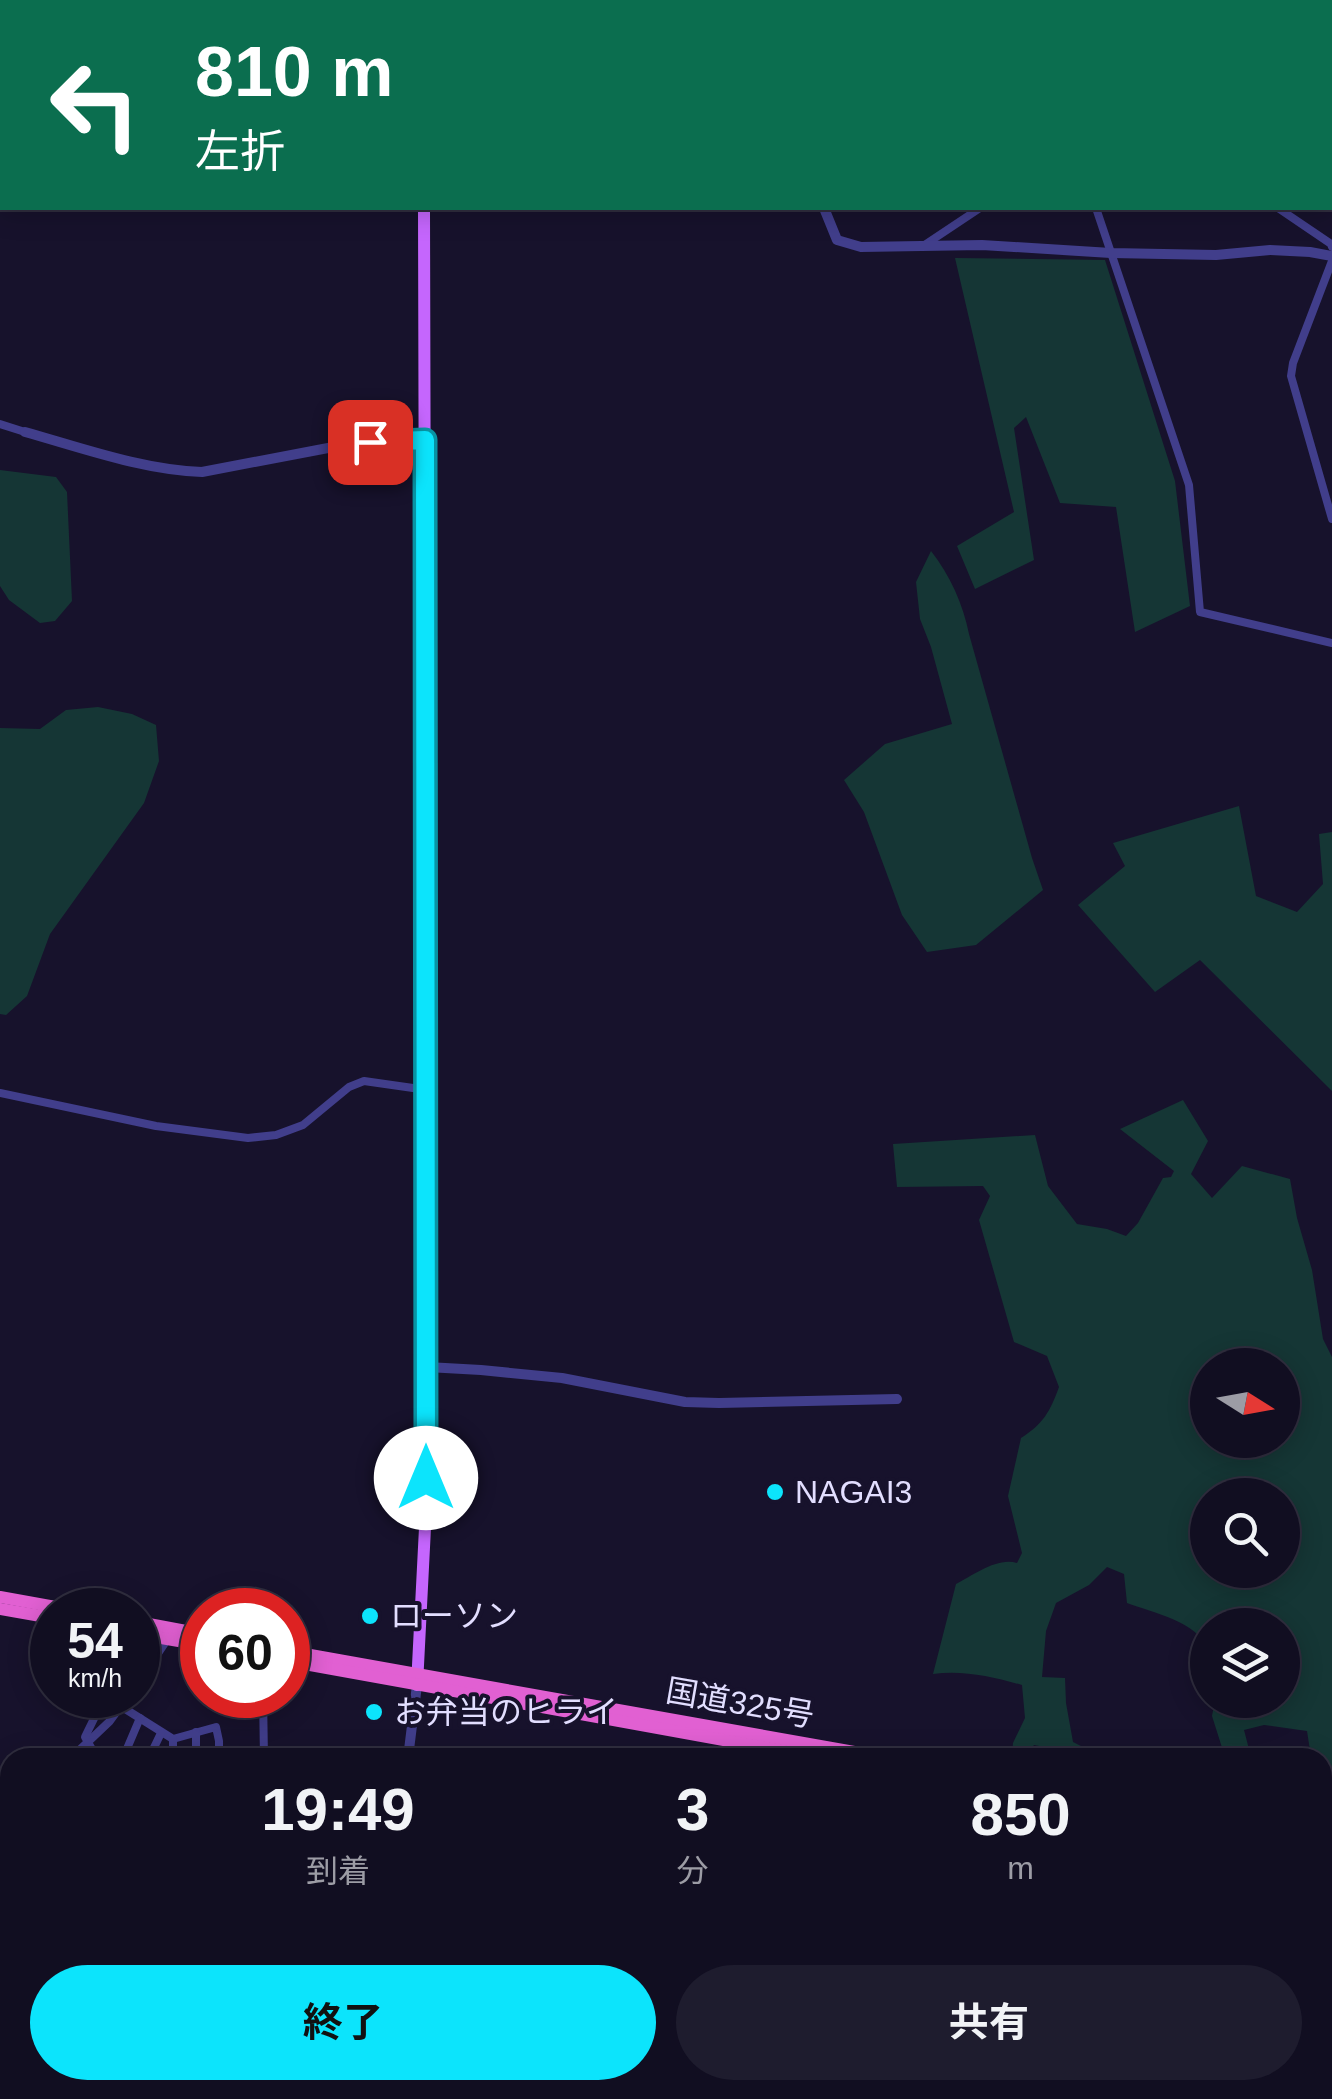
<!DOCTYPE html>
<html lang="ja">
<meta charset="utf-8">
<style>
body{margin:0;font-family:Helvetica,"Noto Sans JP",sans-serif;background:#1e1c2e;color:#f1f3f6;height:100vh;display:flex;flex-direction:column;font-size:38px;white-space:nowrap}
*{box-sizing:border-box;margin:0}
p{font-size:32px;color:#9c9ca5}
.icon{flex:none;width:55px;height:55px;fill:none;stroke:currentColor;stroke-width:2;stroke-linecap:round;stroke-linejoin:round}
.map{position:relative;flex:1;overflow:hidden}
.sheet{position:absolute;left:0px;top:1748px;width:1332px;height:352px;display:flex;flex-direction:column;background:#110e21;border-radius:30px 30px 0 0;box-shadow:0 5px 25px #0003,0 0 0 2px #302e3f}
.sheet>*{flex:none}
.hud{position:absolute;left:0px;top:0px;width:1332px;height:210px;box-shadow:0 5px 25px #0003,0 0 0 2px #302e3f;background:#0b6e4f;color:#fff;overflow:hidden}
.needle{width:65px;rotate:101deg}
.tools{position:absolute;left:1190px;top:1348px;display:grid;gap:20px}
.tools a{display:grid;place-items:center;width:110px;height:110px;border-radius:50%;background:#110e21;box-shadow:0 5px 25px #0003,0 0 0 2px #302e3f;font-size:50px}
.speed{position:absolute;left:30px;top:1588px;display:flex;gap:20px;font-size:50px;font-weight:700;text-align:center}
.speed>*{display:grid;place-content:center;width:130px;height:130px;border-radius:50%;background:#110e21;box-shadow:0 5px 25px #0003,0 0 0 2px #302e3f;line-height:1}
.speed small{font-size:25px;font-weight:400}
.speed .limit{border:15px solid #d22;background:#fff;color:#111}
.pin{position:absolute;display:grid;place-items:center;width:85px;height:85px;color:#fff;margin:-42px;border-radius:20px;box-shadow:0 5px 15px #0006}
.me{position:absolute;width:110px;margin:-55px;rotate:0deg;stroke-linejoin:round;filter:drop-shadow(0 0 8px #0008)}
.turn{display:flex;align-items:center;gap:35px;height:210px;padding:0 30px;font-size:45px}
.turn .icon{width:130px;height:130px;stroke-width:2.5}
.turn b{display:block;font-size:70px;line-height:85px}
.eta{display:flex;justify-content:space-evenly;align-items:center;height:170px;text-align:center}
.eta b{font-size:60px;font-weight:700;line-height:70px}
.action{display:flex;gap:20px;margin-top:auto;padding:20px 30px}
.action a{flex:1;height:115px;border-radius:60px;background:#0ce4fc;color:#111;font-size:40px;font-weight:700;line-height:115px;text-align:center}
.action a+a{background:#1e1c2e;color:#f1f3f6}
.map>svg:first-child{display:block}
</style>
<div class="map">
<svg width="1332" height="2099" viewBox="0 0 1332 2099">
<rect width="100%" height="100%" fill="#17122c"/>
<g fill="#153635" fill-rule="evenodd">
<polygon points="955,258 1105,260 1175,481 1190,606 1135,632 1116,507 1060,503 1026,417 1014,428 1034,560 975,589 957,546 1014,512"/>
<polygon points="0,470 56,477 67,492 72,601 55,621 40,623 9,600 0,586"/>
<path d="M 931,551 C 950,575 963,604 969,634 L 1032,858 L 1043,890 L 976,945 L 927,952 L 902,915 L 864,812 L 844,780 L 885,744 L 952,724 L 931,647 L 920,619 L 916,582 Z"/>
<polygon points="98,707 132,714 156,725 159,761 144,803 50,934 27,996 6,1015 0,1014 0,728 40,729 66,710"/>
<polygon points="1239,806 1256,896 1297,912 1323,884 1319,834 1332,832 1332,1091 1200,960 1155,992 1078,905 1125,866 1113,843"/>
<path d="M 1183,1100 L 1208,1141 L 1191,1174 L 1212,1198 L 1242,1166 L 1290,1179 L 1297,1218 L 1312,1270 L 1323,1339 L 1332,1357 L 1332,1807 L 1323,1806 L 1322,1758 L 1311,1757 L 1307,1731 L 1264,1725 L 1244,1730 L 1251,1757 L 1225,1757 L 1212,1716 L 1215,1700 L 1282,1700 L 1282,1625 L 1208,1625 L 1207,1649 C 1199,1622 1151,1612 1127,1603 L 1124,1574 L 1107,1567 L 1089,1585 L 1056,1603 L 1046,1631 L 1042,1677 L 1065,1678 L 1066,1703 L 1073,1742 L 1081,1746 L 1079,1755 L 1068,1756 L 1059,1750 L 1034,1745 L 1028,1753 L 1012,1754 L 1013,1743 L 1025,1718 L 1022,1685 C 993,1677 964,1670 933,1674 L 956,1584 C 974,1575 997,1557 1017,1563 L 1022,1553 L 1008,1496 L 1021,1438 C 1043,1424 1050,1412 1059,1387 L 1047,1356 L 1014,1342 L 979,1220 L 990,1196 L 983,1186 L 897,1187 L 893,1144 L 1035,1135 L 1048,1186 L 1077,1224 L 1107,1229 L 1126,1236 L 1138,1223 L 1163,1178 L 1171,1177 L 1174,1171 L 1120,1129 ZM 1282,1365 L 1282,1440 L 1208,1440 L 1208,1365 ZM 1282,1495 L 1282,1570 L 1208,1570 L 1208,1495 Z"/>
<polygon points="1141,2090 1276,2090 1274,2099 1141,2099"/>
</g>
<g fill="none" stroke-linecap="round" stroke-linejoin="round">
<g stroke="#413e8b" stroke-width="8">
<polyline points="0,47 2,48"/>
<polyline points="0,98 2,95"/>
<polyline points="1096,208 1189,485 1200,612 1332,643"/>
<polyline points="1278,208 1331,244 1332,247"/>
<polyline points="926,244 980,208"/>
<polyline points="1332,261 1293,363 1291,376 1332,519"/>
<polyline points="0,424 25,432"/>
<polyline points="0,1093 156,1126 248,1138 276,1135 303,1125 349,1087 364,1081 427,1090"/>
<polyline points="138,1683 169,1637"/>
<polyline points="103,1695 173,1739 216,1727 219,1741 219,1758"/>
<polyline points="263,1695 264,1758"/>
<polyline points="196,1732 196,1758"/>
<polyline points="71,1758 110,1721 129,1695"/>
<polyline points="97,1758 85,1737 105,1696"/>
<polyline points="123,1758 140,1718"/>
<polyline points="149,1758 161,1733"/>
<polyline points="173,1758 173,1739"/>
<polyline points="0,1808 10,1801"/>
<polyline points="0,1822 10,1827"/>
<polyline points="342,2090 363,2093"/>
<polyline points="511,2090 562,2096 562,2099"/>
<polyline points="848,2090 849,2099"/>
<polyline points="127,2099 137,2090"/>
</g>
<g stroke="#413e8b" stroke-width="10">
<polyline points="785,0 785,2"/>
<polyline points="824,208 837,240 861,247 982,245 1111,253 1216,255 1270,250 1310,252 1332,256"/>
<path d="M 25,432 C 82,448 143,470 202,472 L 349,444 L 425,440"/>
<polyline points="427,1367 481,1370 562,1378 685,1402 719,1403 897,1399"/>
<polyline points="408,1758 417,1685"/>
<polyline points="362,2099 363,2090"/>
</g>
<g stroke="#c566fd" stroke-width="12">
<polyline points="422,0 423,2"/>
<polyline points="417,1685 426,1508 427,1417 424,208"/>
</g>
<g stroke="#e160d2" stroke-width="12">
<polyline points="0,1597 72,1610"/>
<polyline points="0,1609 52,1618"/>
<polyline points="138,1622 202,1634"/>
<polyline points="138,1634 202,1645"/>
<polyline points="288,1651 888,1758"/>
<polyline points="288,1661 823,1758"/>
<polyline points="1322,1831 1332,1832"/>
<polyline points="1322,1845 1332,1846"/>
</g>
</g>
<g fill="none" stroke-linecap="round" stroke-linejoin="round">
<g stroke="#0894a4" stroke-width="25">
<polyline id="route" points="370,442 425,440 426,1478"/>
</g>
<use href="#route" stroke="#0ce4fc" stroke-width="18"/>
</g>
<g fill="#0ce4fc" stroke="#17122c" stroke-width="4">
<circle cx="775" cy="1492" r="10"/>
<circle cx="370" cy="1616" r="10"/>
<circle cx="374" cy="1712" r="10"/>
</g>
<g text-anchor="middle" stroke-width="8" stroke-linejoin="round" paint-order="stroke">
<g font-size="32" fill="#e2deff" stroke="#17122c" text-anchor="start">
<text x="795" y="1503">NAGAI3</text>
<text x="390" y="1627">ローソン</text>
<text x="394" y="1723">お弁当のヒライ</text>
</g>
<g font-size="32" fill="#e2deff" stroke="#17122c">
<text transform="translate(740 1703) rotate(10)" y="11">国道325号</text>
</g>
</g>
</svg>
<div class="tools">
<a><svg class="needle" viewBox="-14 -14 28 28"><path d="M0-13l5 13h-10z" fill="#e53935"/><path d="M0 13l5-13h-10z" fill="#9c9ca5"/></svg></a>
<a><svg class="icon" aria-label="search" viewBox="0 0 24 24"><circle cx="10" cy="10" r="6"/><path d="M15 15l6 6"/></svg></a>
<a><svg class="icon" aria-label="layers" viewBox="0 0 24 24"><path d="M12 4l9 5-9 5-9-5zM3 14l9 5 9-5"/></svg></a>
</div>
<div class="speed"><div>54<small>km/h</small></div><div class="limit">60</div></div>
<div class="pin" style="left:370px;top:442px;background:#d93025"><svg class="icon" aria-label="arrive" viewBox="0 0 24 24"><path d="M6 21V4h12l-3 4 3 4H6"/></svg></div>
<svg class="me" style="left:426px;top:1478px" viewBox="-20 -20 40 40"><circle r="19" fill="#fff"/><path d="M0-13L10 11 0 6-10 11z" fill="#0ce4fc"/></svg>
<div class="hud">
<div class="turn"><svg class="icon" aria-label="left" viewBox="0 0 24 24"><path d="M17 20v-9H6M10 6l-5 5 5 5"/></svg><div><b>810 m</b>左折</div></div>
</div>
<section class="sheet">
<div class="eta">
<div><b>19:49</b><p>到着</p></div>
<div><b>3</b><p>分</p></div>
<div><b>850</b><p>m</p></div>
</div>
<div class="action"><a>終了</a><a>共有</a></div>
</section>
</div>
